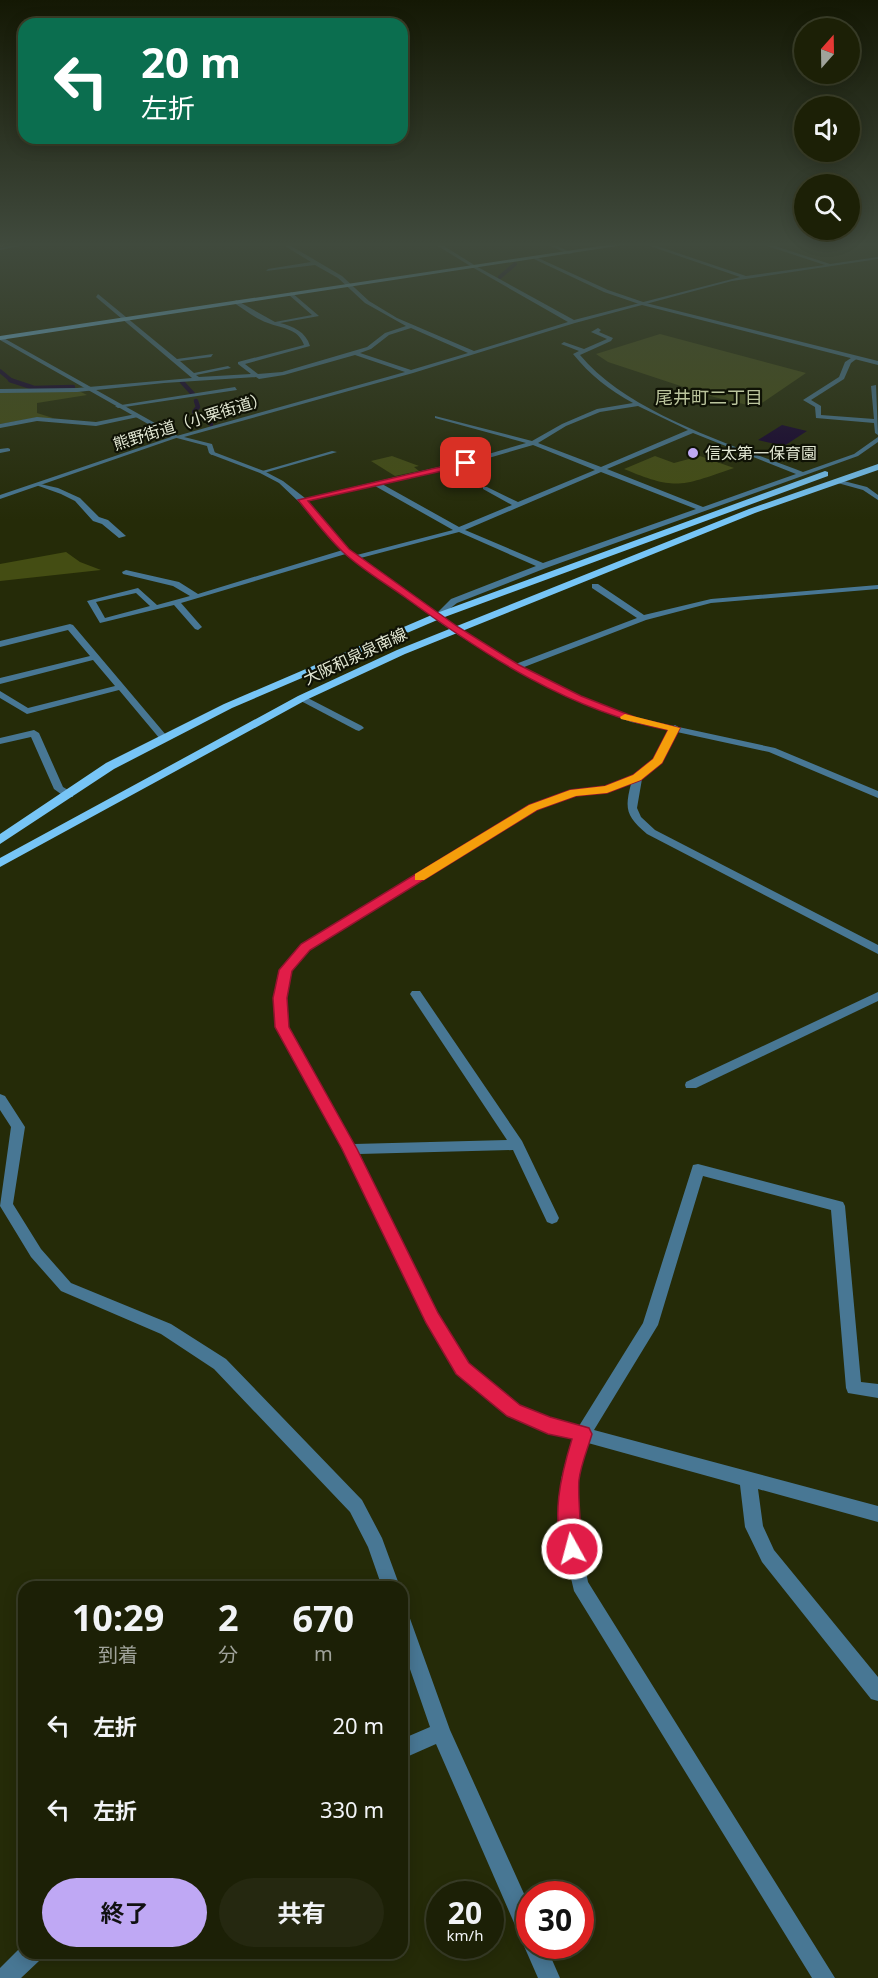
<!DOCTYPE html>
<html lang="ja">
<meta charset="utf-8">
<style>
body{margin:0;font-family:"Noto Sans","Noto Sans JP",sans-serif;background:#252810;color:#f1f3f6;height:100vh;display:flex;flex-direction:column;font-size:22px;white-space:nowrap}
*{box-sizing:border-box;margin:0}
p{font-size:20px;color:#a0a39b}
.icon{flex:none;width:33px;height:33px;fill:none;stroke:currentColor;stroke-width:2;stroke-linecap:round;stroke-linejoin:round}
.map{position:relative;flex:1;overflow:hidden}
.panel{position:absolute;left:18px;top:1581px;width:390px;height:378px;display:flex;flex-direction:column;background:#1c2006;border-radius:18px;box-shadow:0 3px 15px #0003,0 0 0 2px #3a3e28}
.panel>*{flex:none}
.top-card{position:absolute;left:18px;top:18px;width:390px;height:126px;border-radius:18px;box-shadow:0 3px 15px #0003,0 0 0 2px #3a3e28;background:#0b6e4f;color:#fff;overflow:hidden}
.needle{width:39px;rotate:20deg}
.controls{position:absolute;left:794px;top:18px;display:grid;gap:12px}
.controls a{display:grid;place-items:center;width:66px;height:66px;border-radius:50%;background:#1c2006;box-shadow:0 3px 15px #0003,0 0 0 2px #3a3e28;font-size:30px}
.speed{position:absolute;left:426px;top:1881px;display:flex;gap:12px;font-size:30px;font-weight:700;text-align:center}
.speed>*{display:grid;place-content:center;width:78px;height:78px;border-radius:50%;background:#1c2006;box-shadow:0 3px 15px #0003,0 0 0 2px #3a3e28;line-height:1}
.speed small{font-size:15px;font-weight:400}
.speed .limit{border:9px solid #d22;background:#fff;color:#111}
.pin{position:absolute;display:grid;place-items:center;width:51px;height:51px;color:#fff;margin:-26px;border-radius:12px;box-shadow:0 3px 9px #0006}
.me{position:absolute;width:66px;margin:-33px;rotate:353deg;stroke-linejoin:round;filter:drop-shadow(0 0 4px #0008)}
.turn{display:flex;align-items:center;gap:21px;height:126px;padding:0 24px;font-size:27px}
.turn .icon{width:78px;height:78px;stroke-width:2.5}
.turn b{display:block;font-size:42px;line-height:51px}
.eta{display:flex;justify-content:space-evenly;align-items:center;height:102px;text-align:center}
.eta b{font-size:36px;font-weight:700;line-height:42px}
.cta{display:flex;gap:12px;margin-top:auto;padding:12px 24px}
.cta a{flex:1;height:69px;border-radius:36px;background:#bfa8f4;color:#111;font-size:24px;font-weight:700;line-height:69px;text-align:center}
.cta a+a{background:#252810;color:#f1f3f6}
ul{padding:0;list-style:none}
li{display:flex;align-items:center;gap:18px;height:84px;padding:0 24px}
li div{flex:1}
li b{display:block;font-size:22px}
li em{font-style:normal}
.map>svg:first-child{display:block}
</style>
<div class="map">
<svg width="878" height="1978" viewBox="0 0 878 1978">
<rect width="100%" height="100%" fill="#252b08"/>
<g fill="#444d13">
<polygon points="660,334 806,373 756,407 714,397 608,362 596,354"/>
<polygon points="79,391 87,395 37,403 37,413 53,418 35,418 0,424 0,392"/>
<polygon points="392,456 419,466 414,467 419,471 395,476 371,461"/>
<path d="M 655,456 L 674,463 L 700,456 L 734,468 C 681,486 677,491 624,469 Z"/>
<polygon points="66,552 80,562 101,570 0,581 0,564"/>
</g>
<polygon fill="#14002f" points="782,425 807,431 784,446 758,440"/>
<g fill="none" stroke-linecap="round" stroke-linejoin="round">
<g stroke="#14002f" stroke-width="4">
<polyline points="500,277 515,264"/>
<polyline points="0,371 12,381"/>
</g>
<g stroke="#14002f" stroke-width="4.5">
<polyline points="10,380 34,388 73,387"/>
<polyline points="182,382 193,394"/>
<polyline points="196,401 198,407 194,412 211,424"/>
</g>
<g fill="#487794" fill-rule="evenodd">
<path d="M 280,243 L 286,243 L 342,276 L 369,301 L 397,318 L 474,351 L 568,322 L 472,267 L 474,265 L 574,320 L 740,277 L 641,243 L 648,243 L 746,276 L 825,265 L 758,243 L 766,243 L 830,264 L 878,257 L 878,259 L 732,281 L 694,291 L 575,323 L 413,373 L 184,437 L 212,444 L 215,453 L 212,455 L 209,453 L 207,446 L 173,437 L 405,372 L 355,355 L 284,375 L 259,379 L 256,377 L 164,383 L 77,392 L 0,393 L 0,389 L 77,388 L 192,378 L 96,297 L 98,294 L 177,359 L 213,354 L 211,357 L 180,361 L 194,373 L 228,366 L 231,368 L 196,375 L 199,377 L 251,374 L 238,364 L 238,362 L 304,345 C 298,328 283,329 268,323 C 256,319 245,310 234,303 L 236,300 L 275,322 L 312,315 L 289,295 L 291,292 L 319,316 L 280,323 C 293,326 306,332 310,346 L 245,364 L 258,374 L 282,372 L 367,347 L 385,333 L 406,326 L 365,303 L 338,278 L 315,265 L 266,271 L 268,269 L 311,262 ZM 411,328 L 468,353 L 411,370 L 360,353 L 371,349 L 389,335 Z"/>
<polygon points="543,243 550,243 573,253 569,254"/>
<path d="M 598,328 L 601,330 L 599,332 L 613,338 L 611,341 L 580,355 C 628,413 732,445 803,472 L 854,454 L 878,437 L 878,442 L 858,456 L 546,568 L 457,603 L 438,618 L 434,616 L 451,599 L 536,566 L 459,532 L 353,560 L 353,556 L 453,530 L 375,486 L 302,502 L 298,500 L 464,461 L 526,443 L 435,418 L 435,416 L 532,441 L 562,424 L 597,409 L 633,403 C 609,390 590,375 573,354 L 579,351 L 561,344 L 564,342 L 584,349 L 607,339 L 591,332 ZM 638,406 L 688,430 L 601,467 L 538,443 L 566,426 L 600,412 ZM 693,433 L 796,474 L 703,507 L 607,469 ZM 533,445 L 595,470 L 518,502 L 487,487 L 483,487 L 483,489 L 512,505 L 459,527 L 382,484 L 468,464 ZM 601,472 L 696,509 L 543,563 L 465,530 Z"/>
<polygon points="854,356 859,357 851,363 844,379 811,400 821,406 821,415 874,419 871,386 876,385 878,435 875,433 874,423 816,418 815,407 803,400 839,377 845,362"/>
<polygon points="235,387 237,390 118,408 115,406"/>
<polygon points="136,414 138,415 138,417 96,426 37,421 0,428 0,424 37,417 96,422"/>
<polygon points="8,448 10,449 10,451 0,453 0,449"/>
<polygon points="332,451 337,452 264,473 259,472"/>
<polygon points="836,479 867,487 878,495 878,500 863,490 834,482 833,481"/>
<polygon points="36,483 58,488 80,498 99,517 108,520 126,536 119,538 102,524 93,521 75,501 61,494 36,485"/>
<path d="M 346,549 L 350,551 L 349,553 L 181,603 L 202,627 L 198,630 L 195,629 L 174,605 L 100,623 L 87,601 L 138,588 L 157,605 L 190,596 L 173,586 L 123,574 L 122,572 L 126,570 L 179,582 L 198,594 ZM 136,593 L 150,606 L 105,618 L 96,602 Z"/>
<polygon points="592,584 598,584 644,615 711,599 878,585 878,589 711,603 646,620 519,669 513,669 513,665 637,618 592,588"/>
<polygon points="70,624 73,625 166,735 166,739 160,739 119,690 27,714 0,698 0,691 28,708 115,686 93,660 0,684 0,678 90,656 68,630 0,647 0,641"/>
<polygon points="302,695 362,726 364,728 359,731 356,730 299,700 297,698"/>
<path d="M 675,725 L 680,728 L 661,763 L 642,779 L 637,808 L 641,817 L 655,830 L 878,945 L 878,954 L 647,834 C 627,817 624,810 631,784 L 607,792 L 576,795 L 537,810 L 310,950 L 291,971 L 286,998 L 288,1027 L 354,1144 L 507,1140 L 410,994 L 412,991 L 420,991 L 522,1141 L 559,1218 L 557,1222 L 552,1224 L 547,1222 L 513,1150 L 359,1154 L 438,1314 L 468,1363 L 520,1406 L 550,1418 L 579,1426 L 643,1323 L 693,1165 L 698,1164 L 843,1202 L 845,1206 L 861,1382 L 878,1384 L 878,1398 L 848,1393 L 846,1388 L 831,1210 L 703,1176 L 658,1325 L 594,1430 L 878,1506 L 878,1522 L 758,1489 L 763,1526 L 774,1550 L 878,1677 L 878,1701 L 871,1699 L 762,1562 L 745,1527 L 740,1485 L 588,1443 L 577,1479 L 578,1531 L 588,1582 L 835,1978 L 812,1978 L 574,1591 L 560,1531 L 561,1479 L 573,1439 L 548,1432 L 508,1416 L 456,1373 L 427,1323 L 343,1149 L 276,1027 L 274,998 L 279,970 L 302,944 L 529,806 L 570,790 L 605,786 L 633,776 L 654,759 L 670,728 Z"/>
<polygon points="34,730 39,733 63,787 73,793 73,797 65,797 54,789 31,737 0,744 0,738"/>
<polygon points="878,992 878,1001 696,1088 686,1088 685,1085 686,1082"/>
<polygon points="0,1094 5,1096 25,1127 13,1204 41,1249 71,1283 171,1324 226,1359 362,1500 382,1538 400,1587 382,1587 368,1547 350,1512 214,1369 161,1334 61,1291 31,1257 0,1206 11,1127 0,1110"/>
<polygon points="402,1610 408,1613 450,1730 530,1907 530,1946 546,1946 560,1978 538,1978 524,1946 526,1942 522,1941 436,1744 402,1759 402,1739 430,1727 402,1646"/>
<polygon points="23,1945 24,1953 42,1953 39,1961 21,1978 0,1978 0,1968"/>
</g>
<g fill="#487794" fill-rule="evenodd">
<polygon points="24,243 35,243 0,250 0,248"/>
<polygon points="433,243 439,243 476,266 472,267"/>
<polygon points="536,257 608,290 646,303 878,361 878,365 642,305 604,292 534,259"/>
<polygon points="0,336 178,436 179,437 0,499 0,495 171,437 0,340"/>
<polygon points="210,452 214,452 264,471 283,481 305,498 349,549 458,627 519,665 580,696 637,718 775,748 878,791 878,798 769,752 631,722 574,700 513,669 452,631 343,553 299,502 279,483 260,473 210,454"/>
</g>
<g fill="#77c5f6" fill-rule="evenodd">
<polygon points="620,243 637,243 0,340 0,336"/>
<polygon points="878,464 878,470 755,513 405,654 306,700 0,867 0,858 298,696 397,650 749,509"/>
<polygon points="825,471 828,472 828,476 442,618 232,708 114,769 0,844 0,834 106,763 224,704 434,614"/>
</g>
<polyline stroke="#babfa8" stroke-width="2" stroke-dasharray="5 2" stroke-linecap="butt" points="0,246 14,243"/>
</g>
<linearGradient id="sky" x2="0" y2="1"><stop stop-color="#141804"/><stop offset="0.47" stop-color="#404a3d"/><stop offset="1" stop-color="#404a3d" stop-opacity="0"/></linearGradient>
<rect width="878" height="520" fill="url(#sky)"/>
<path fill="#e11d48" stroke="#92132f" stroke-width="1.5" d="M 466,461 L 469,465 L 308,501 L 349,549 L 458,627 L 519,665 L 581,696 L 637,718 L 680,728 L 662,763 L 641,780 L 607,793 L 576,796 L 537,810 L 310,950 L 292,971 L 287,998 L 289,1027 L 357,1149 L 438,1313 L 469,1363 L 520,1405 L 550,1417 L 589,1428 L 592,1434 C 588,1448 581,1464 579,1480 C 577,1497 584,1545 579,1556 L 572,1558 L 565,1556 C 550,1519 561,1475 572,1439 L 548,1434 L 507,1416 L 456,1374 L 426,1323 L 342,1149 L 275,1027 L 273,998 L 279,970 L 301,944 L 529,805 L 570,790 L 605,786 L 633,775 L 653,759 L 668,730 C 570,711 486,656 406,598 C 385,583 361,569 343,552 C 327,537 312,517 298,500 Z"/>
<polygon fill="#f59e0b" points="625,714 680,728 662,763 641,780 607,793 576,796 537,810 424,880 415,880 415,874 529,805 570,790 605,786 633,775 653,759 668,730 621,719 620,717"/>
<circle fill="#bfa8f4" stroke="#0f1205" stroke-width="2" cx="693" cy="453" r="6"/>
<g text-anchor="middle" stroke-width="4.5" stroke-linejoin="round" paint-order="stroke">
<g font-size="16" fill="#e3e8d4" stroke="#0f1205">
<text transform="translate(190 421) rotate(-17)" y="6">熊野街道（小栗街道）</text>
<text transform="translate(355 656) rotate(-25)" y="6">大阪和泉泉南線</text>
</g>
<g font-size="16" fill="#e3e8d4" stroke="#0f1205" text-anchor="start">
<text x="705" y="459">信太第一保育園</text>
</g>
<g font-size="18" fill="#bbc49d" stroke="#0f1205">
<text x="709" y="404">尾井町二丁目</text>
</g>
</g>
</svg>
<div class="controls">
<a><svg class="needle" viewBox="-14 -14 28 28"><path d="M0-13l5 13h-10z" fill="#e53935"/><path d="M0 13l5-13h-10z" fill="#a0a39b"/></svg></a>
<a><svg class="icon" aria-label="sound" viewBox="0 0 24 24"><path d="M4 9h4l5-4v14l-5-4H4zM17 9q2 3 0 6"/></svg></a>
<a><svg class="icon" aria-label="search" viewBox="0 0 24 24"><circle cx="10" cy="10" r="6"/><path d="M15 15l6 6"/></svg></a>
</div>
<div class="speed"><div>20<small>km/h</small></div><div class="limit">30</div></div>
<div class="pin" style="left:466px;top:463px;background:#d93025"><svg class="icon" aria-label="arrive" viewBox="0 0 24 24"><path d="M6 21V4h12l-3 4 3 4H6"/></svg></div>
<svg class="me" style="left:572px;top:1549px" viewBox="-20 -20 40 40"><circle r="17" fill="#e11d48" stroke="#fff" stroke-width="3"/><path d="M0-11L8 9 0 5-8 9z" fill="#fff"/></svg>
<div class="top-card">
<div class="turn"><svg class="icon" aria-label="left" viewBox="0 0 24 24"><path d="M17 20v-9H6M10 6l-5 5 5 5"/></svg><div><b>20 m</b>左折</div></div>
</div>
<section class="panel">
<div class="eta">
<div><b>10:29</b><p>到着</p></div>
<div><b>2</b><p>分</p></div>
<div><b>670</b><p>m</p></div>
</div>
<ul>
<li><svg class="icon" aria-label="left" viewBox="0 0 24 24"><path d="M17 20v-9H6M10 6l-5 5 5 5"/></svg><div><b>左折</b></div><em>20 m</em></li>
<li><svg class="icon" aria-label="left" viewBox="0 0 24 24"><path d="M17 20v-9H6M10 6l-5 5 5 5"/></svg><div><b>左折</b></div><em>330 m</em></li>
</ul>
<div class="cta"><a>終了</a><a>共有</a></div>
</section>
</div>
